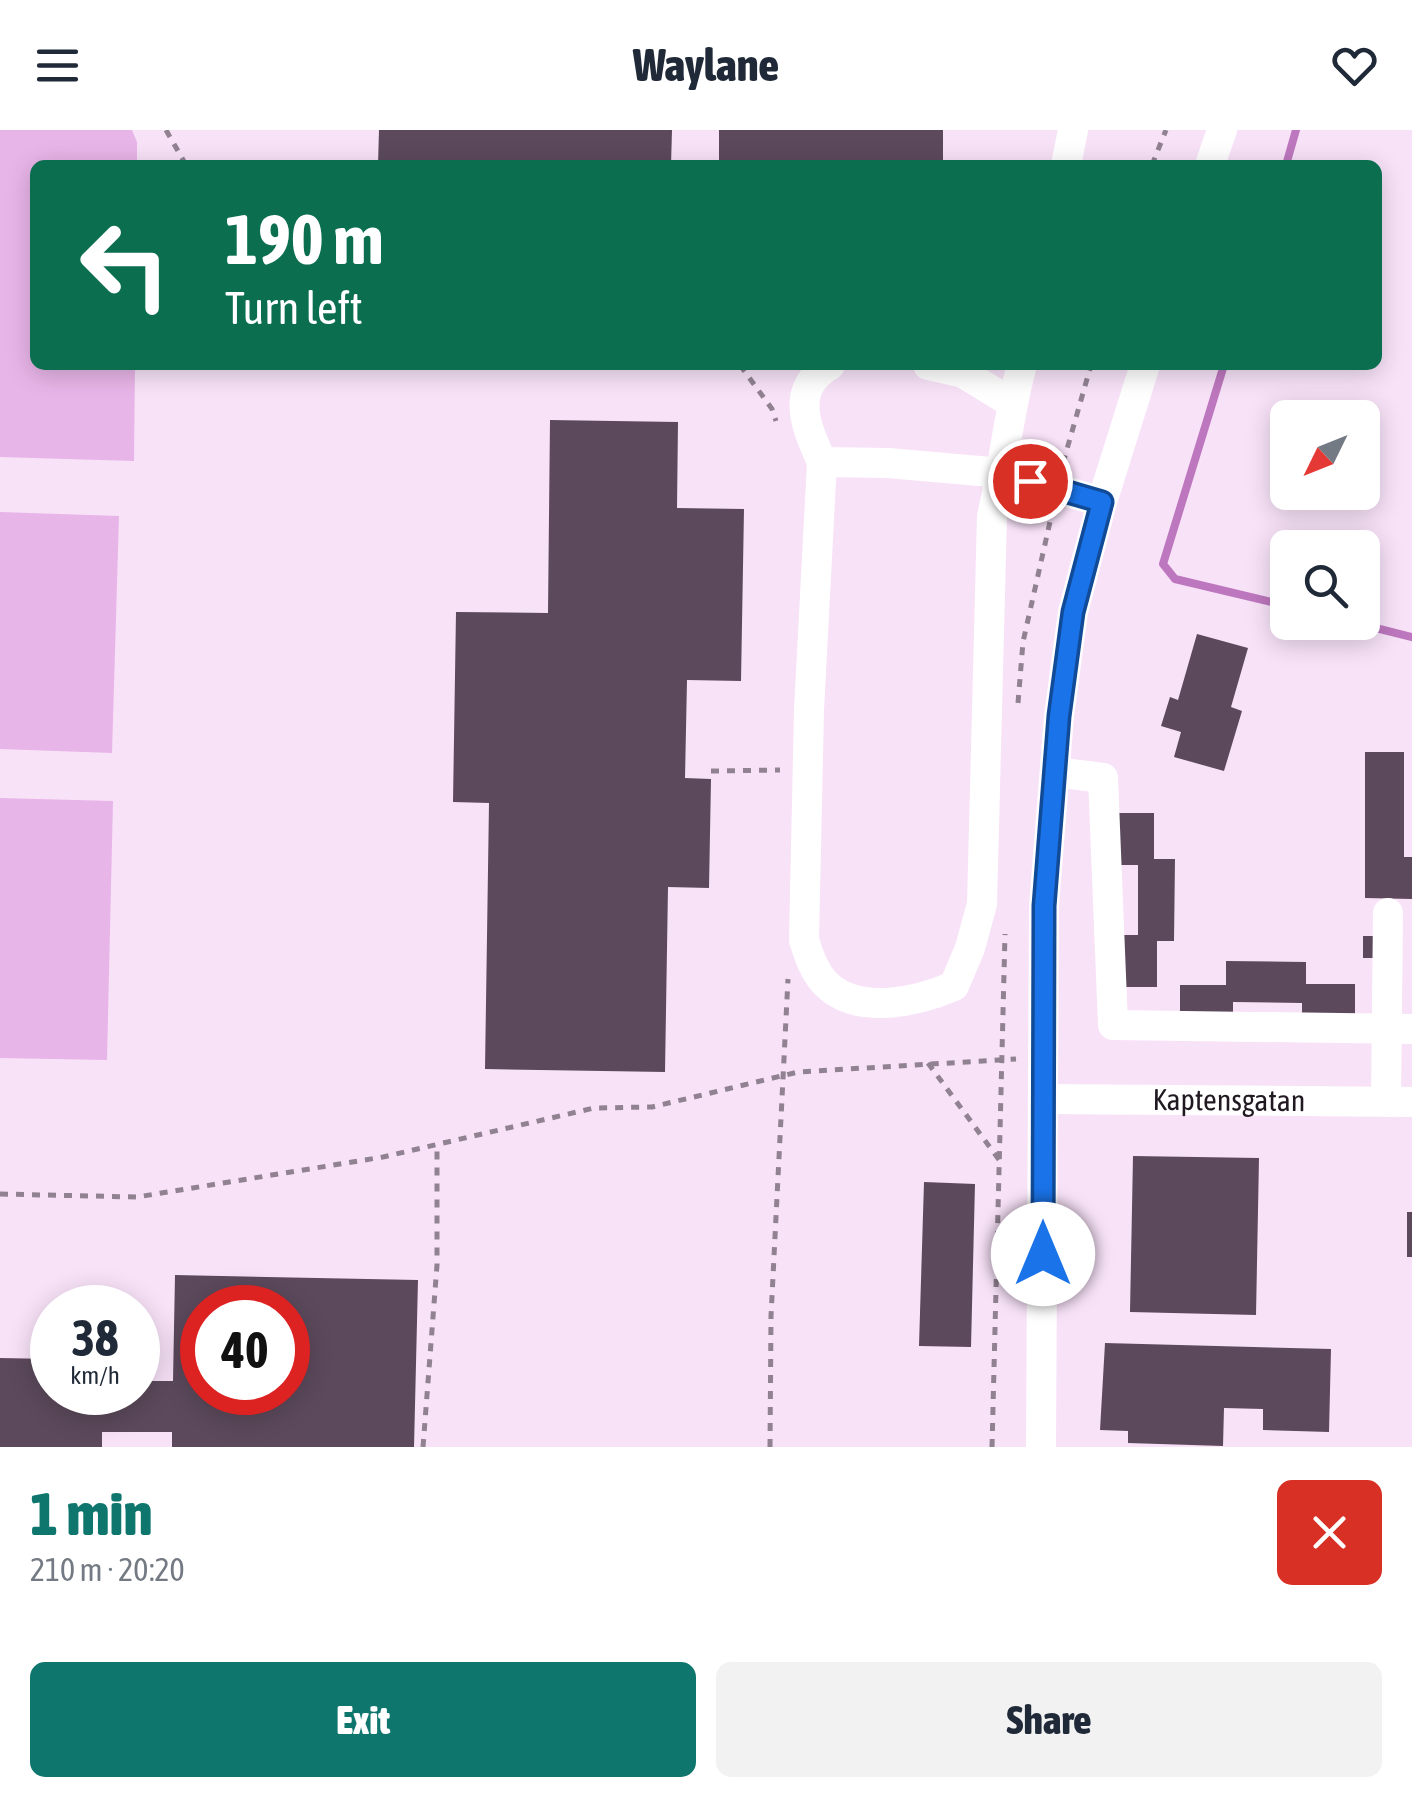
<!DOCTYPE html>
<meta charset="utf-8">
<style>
body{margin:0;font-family:"Asap Condensed",sans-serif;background:#f2f2f3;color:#1f2937;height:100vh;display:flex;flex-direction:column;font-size:38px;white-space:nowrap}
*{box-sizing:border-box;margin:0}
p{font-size:32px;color:#747a83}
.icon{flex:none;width:55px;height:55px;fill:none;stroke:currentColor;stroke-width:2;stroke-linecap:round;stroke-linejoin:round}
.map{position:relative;height:1317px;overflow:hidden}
.drawer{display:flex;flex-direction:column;background:#fff;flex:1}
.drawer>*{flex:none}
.guide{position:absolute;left:30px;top:30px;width:1352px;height:210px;border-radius:15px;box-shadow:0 5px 25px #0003;background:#0b6e4f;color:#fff;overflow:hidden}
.needle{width:65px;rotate:227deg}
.buttons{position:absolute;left:1270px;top:270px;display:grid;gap:20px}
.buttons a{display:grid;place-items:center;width:110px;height:110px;border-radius:15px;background:#fff;box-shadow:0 5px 25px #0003;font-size:50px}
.speed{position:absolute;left:30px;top:1155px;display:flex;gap:20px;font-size:50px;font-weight:700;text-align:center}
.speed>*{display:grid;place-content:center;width:130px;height:130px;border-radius:50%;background:#fff;box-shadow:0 5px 25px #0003;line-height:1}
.speed small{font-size:25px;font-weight:400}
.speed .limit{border:15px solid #d22;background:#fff;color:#111}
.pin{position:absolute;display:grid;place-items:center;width:85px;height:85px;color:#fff;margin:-42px;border:5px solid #fff;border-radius:50%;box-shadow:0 2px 10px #0007}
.me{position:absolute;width:110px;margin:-55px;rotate:0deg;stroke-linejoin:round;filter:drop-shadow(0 0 8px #0008)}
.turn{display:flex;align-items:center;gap:35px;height:210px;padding:0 30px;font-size:45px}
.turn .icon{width:130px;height:130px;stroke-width:2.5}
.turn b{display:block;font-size:70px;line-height:85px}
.round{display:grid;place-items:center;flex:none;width:105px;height:105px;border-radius:15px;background:#f2f2f3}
.summary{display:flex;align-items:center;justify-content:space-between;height:170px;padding:0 30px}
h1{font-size:60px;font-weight:800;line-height:75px;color:#0f766e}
.action{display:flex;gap:20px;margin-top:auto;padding:20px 30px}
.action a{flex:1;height:115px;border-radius:15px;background:#0f766e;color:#fff;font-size:40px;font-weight:800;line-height:115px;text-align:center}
.action a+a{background:#f2f2f3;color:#1f2937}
header{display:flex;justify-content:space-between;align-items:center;height:130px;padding:0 30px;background:#fff;font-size:45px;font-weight:800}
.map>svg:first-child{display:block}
</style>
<header><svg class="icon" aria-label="menu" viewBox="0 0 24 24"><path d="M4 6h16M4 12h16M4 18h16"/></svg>Waylane<svg class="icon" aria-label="heart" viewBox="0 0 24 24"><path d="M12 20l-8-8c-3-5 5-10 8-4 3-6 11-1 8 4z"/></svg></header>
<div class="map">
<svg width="1412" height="1317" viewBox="0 0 1412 1317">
<rect width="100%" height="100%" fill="#f8e2f8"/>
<g fill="#e8b5e8">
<polygon points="0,0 132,0 137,12 137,35 35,35 35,235 135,235 134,331 0,327"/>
<polygon points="0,382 119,386 112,623 0,619"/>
<polygon points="0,668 113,671 107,930 0,928"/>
</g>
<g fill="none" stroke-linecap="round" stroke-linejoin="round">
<g stroke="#bd77be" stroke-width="8">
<polyline points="1286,35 1296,0"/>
<polyline points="1224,235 1163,434 1175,449 1288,476"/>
<polyline points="1352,492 1412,507"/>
</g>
</g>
<g fill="#5c4a5c" fill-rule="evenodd">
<polygon points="379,0 672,0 671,35 378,35"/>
<rect x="719" y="0" width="224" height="35"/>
<polygon points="550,290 678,292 677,378 744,379 741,551 687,550 685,648 711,649 709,758 668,757 665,942 485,939 489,673 453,672 456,482 548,483"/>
<polygon points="1197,504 1248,518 1231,577 1242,581 1224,641 1174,627 1181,602 1161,596 1170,567 1178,570"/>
<polygon points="1365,622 1404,622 1404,727 1412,727 1412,769 1365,768"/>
<polygon points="1118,683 1154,683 1154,729 1175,729 1174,811 1157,811 1157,857 1117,857 1118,805 1138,805 1138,735 1118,735"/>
<rect x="1363" y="806" width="20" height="22"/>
<polygon points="1226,831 1306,832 1306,854 1355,854 1355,892 1302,892 1302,873 1233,872 1233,891 1180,891 1180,855 1226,855"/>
<polygon points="1133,1026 1259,1028 1256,1185 1130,1182"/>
<polygon points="924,1052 975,1054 971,1217 919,1216"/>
<rect x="1407" y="1082" width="5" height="45"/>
<path d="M 175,1145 L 418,1150 L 414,1317 L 172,1317 L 172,1302 L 102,1302 L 102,1317 L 0,1317 L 0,1228 L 52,1229 L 52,1262 L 138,1262 L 138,1251 L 173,1251 ZM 202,1178 L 288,1178 L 288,1262 L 202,1262 Z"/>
<polygon points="1105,1213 1331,1219 1329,1302 1263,1300 1263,1279 1224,1278 1223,1316 1128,1313 1128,1301 1100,1300"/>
</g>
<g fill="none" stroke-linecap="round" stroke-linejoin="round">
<g stroke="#918291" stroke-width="5" stroke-dasharray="8 8" stroke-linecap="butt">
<polyline points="166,0 186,35"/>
<polyline points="1152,35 1166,0"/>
<polyline points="740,235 772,279 776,291"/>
<polyline points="1063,333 1091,235"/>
<polyline points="1018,573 1023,512 1052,383"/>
<polyline points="711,641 780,640"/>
<polyline points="928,933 1000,1031"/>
<polyline points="0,1064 137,1067 383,1027 594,978 652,977 798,942 1016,929"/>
<polyline points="423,1317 437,1135 437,1014"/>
<polyline points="770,1317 771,1186 788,849"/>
<polyline points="992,1317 1005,804"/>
</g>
<g stroke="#fff" stroke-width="30">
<polyline points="1066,35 1073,0"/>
<polyline points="1210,35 1222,0"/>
<polyline points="928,235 963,243 1012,273"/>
<path d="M 1022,235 C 1008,285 1004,336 992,386 L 982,774 L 970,818 L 954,856 C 917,872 857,886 825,853 C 814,841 809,826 804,810 L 809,580 L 822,332 L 888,333 L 1002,343 L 1102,372"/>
<path d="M 822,332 C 806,297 789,259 830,235"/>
<polyline points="1055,642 1103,648 1113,895 1412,899"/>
<path id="s1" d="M 1044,969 L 1412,972"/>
<polyline points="1386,972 1388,783"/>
<polyline points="1041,1317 1044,776 1059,586 1073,482 1102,372 1145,235"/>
</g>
</g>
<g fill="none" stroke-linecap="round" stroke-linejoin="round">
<g stroke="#114b97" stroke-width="25">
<polyline id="route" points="1030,351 1102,372 1073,482 1059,586 1044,776 1043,1124"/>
</g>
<use href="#route" stroke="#1a73e8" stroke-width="18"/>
</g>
<g text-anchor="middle" stroke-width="10" stroke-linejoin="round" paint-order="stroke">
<g font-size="30" fill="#211921" stroke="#f8e2f8">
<text dy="10" stroke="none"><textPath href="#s1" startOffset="185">Kaptensgatan</textPath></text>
</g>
</g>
</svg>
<div class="buttons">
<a><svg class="needle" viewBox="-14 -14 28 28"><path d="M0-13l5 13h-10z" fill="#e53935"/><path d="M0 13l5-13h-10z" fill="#747a83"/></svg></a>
<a><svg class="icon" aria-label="search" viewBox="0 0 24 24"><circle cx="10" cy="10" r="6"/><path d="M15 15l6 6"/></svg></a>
</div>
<div class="speed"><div>38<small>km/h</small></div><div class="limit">40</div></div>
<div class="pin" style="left:1030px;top:351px;background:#d93025"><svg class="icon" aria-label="arrive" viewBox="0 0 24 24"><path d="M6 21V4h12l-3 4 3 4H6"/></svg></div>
<svg class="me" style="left:1043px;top:1124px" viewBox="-20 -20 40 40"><circle r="19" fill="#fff"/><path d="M0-13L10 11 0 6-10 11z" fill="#1a73e8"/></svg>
<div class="guide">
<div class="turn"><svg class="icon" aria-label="left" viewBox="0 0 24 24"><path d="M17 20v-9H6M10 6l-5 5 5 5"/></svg><div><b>190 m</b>Turn left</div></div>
</div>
</div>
<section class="drawer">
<div class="summary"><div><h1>1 min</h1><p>210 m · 20:20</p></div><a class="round" style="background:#d93025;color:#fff"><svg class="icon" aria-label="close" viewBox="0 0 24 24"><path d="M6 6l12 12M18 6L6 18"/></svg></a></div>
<div class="action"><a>Exit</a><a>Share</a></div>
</section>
